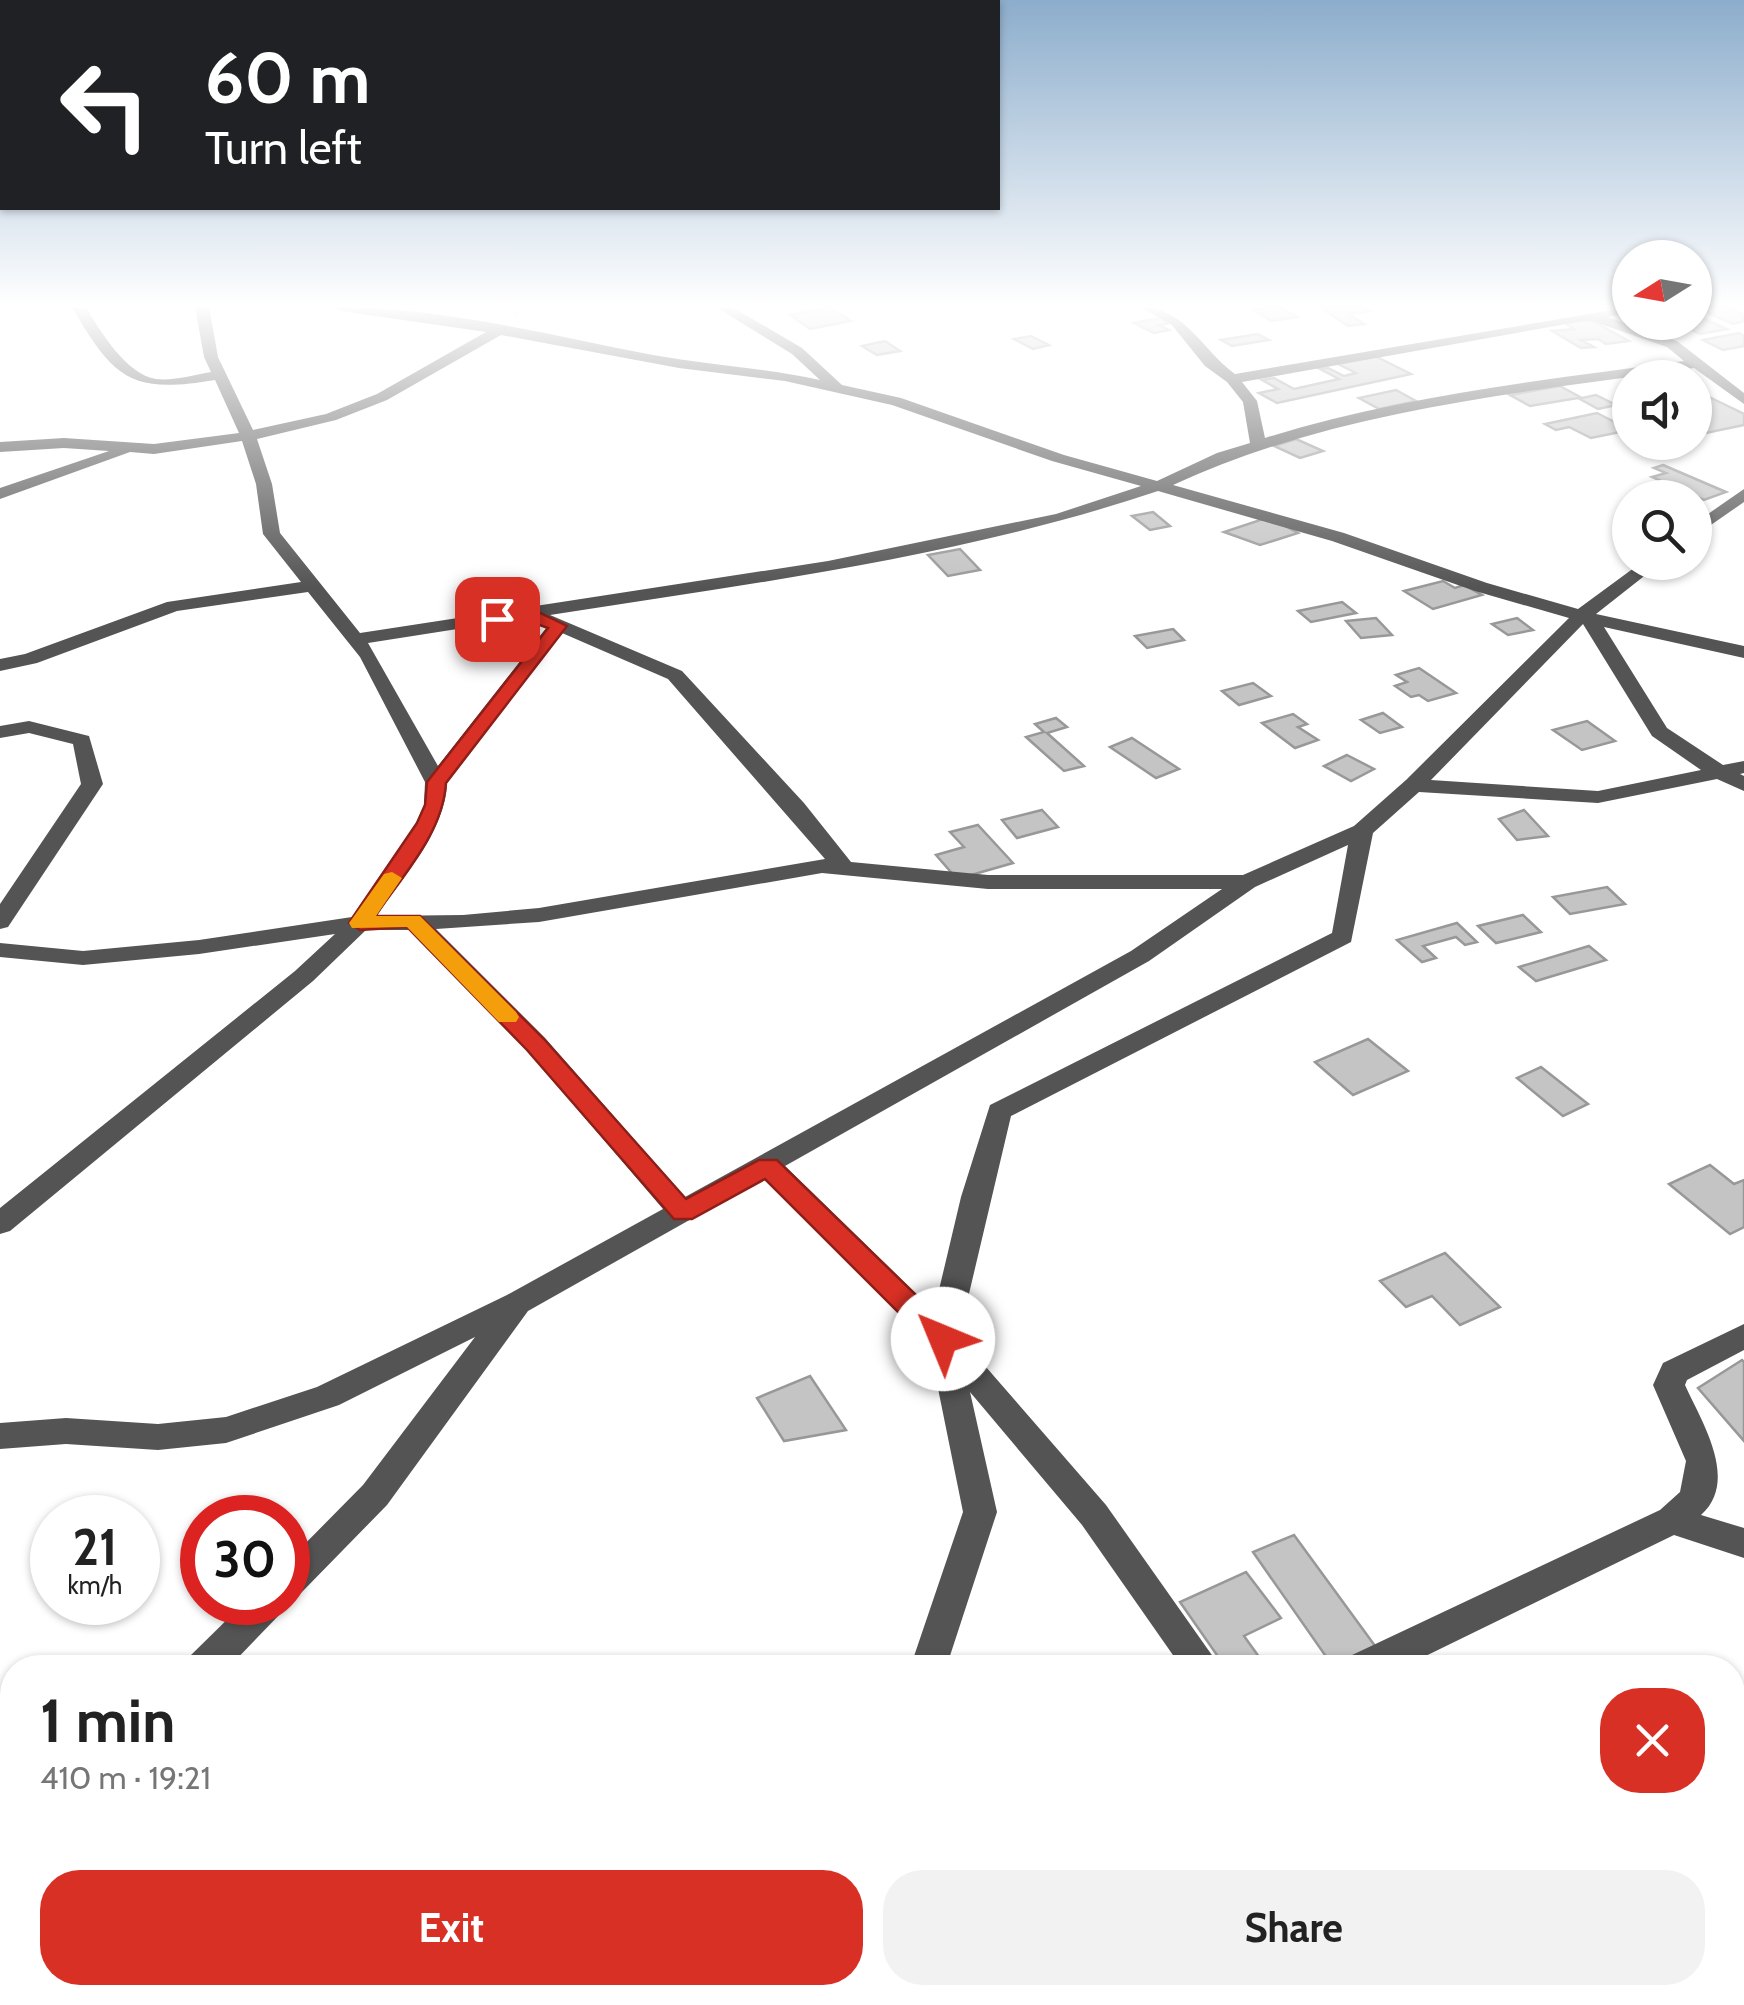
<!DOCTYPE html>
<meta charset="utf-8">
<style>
body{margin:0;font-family:Cabin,sans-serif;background:#f2f2f2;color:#222;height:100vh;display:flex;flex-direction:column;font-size:38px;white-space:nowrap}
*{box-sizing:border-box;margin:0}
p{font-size:32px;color:#767676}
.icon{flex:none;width:55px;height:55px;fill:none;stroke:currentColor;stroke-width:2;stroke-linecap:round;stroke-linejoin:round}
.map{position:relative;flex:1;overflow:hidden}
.drawer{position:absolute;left:0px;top:1655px;width:1745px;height:350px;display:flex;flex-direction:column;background:#fff;border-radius:40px 40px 0 0;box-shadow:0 2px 8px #0004}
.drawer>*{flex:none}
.guide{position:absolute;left:0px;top:0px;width:1000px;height:210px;box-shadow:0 2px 8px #0004;background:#202124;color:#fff;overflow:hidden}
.needle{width:65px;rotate:259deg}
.fabs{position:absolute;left:1612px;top:240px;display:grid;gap:20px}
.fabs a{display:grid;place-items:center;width:100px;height:100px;border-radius:50%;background:#fff;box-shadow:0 2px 8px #0004;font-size:50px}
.speed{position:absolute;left:30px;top:1495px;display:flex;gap:20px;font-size:50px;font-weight:700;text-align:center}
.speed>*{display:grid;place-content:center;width:130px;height:130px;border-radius:50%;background:#fff;box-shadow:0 2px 8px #0004;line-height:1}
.speed small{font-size:25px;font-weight:400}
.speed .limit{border:15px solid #d22;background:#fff;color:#111}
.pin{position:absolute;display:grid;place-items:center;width:85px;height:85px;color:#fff;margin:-42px;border-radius:20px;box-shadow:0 5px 15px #0006}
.me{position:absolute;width:110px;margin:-55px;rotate:315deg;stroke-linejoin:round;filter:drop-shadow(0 0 8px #0008)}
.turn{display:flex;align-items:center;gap:35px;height:210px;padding:0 40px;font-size:45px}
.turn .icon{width:130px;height:130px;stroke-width:2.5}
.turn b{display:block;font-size:70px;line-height:85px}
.round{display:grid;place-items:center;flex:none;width:105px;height:105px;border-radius:40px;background:#f2f2f2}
.head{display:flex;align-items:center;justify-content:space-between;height:170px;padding:0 40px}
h1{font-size:60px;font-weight:700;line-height:75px}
.action{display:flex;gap:20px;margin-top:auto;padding:20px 40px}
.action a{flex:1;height:115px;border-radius:40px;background:#d93025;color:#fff;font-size:40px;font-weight:700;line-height:115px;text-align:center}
.action a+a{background:#f2f2f2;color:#222}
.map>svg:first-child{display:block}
</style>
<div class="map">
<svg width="1744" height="2005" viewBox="0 0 1744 2005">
<rect width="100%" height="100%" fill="#fff"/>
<g fill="#c4c4c4" stroke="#989898" stroke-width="2.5">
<polygon points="1280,307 1297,317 1271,321 1254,310"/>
<polygon points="1320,307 1363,307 1370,311 1349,314 1364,324 1348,326"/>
<polygon points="1695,307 1727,307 1744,315 1744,321 1733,324"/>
<polygon points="830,308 851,321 810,329 790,315"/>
<polygon points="1695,315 1727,329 1700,334 1677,322 1695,322"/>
<polygon points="1160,318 1170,323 1159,325 1169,330 1154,333 1134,323"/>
<polygon points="1591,320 1629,341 1606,344 1598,339 1581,340 1594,347 1581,348 1552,331 1574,329 1565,323"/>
<polygon points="1739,333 1744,336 1744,346 1723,350 1703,340"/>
<polygon points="1258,334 1269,340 1232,346 1221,340"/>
<polygon points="1031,336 1049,345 1033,349 1014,339"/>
<polygon points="885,341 900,351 877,355 862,346"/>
<polygon points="1373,355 1411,374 1277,403 1259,393 1278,389 1262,380 1274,378 1294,389 1339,379 1320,369 1328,368 1344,376 1356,373 1336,363"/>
<polygon points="1560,386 1582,398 1596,395 1616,405 1598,409 1578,398 1530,406 1510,395"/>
<polygon points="1396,390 1416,401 1379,409 1359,398"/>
<polygon points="1707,396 1744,414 1744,425 1706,433 1695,428 1695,398"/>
<polygon points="1597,413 1630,430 1591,438 1569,427 1556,430 1545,424"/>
<polygon points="1296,439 1323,451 1300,458 1274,446"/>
<polygon points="1663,465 1726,492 1704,500 1652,477 1666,473 1654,468"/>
<polygon points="1153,512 1170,526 1150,530 1132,516"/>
<polygon points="1269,517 1298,533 1260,545 1224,532"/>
<polygon points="960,549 980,570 948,576 928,555"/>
<polygon points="1443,581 1455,588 1464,585 1482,595 1433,609 1404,591"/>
<polygon points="1342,602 1356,613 1311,622 1298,611"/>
<polygon points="1376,618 1392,635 1361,638 1346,621"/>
<polygon points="1517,618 1533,630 1508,635 1492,624"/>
<polygon points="1173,629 1184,640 1147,648 1135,636"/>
<polygon points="1419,668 1456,693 1428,701 1419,695 1411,697 1395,686 1407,682 1396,675"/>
<polygon points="1253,683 1271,696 1239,705 1222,691"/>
<polygon points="1383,713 1402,727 1380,733 1361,720"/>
<polygon points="1293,714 1307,724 1298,727 1318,740 1295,748 1262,723"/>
<polygon points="1056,718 1067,727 1047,733 1084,766 1064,771 1026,737 1044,732 1035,724"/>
<polygon points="1587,721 1615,741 1582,750 1553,730"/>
<polygon points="1132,738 1179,769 1156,778 1110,747"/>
<polygon points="1347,755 1374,769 1351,781 1324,766"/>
<polygon points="1042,810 1058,827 1017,838 1002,820"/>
<polygon points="1524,810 1548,836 1517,840 1499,819"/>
<polygon points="978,825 1013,863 957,879 936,855 964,847 950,832"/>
<polygon points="1607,887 1625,904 1570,914 1553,897"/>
<polygon points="1523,915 1541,932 1496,943 1478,926"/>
<polygon points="1457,923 1477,942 1465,945 1456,937 1423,946 1436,958 1422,962 1397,940"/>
<polygon points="1589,946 1606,960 1536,981 1519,967"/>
<polygon points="1368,1039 1408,1071 1353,1095 1315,1062"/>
<polygon points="1541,1067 1588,1104 1563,1116 1517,1078"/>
<polygon points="1710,1165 1734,1184 1744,1180 1744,1227 1730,1234 1669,1184"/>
<polygon points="1445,1253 1500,1307 1460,1325 1432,1296 1406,1307 1380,1281"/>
<polygon points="1742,1360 1744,1362 1744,1441 1698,1388"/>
<polygon points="810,1376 846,1430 784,1441 757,1398"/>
<polygon points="1294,1535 1378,1650 1334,1668 1253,1552"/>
<polygon points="1246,1572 1281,1618 1244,1636 1267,1668 1226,1668 1180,1602"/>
<polygon points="1222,1992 1300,1992 1282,2005 1231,2005"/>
</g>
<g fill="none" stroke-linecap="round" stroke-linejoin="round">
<polyline stroke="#767676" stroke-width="2.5" stroke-dasharray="1 2.5" stroke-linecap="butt" points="515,315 525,307"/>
<g fill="#545454" fill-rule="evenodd">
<path d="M 72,307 L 86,307 C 99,330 127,375 156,379 C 174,381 193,375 211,372 L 204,357 L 195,307 L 209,307 L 218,357 L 253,430 L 326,414 L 377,394 L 486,332 L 341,311 L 334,307 C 441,307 549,335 653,355 C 709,365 765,368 820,380 L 792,354 L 716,307 L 732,307 L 802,348 L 842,385 L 901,398 L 1064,455 L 1157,481 L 1217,453 L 1250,443 L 1243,402 L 1227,382 L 1205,366 L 1171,324 L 1140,307 C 1185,307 1202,350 1235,374 L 1630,307 L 1630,313 L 1607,317 L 1677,341 L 1744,393 L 1744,404 L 1694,368 C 1519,393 1334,410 1173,485 L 1344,533 L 1487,583 L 1578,609 L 1642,562 L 1662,562 L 1596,614 L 1744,646 L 1744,658 L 1604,627 L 1667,728 L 1723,765 L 1744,761 L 1744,773 L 1740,774 L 1744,776 L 1744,791 L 1717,779 L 1598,803 L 1419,792 L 1373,833 L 1351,942 L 1011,1116 L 959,1336 L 1106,1505 L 1221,1668 L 1182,1668 L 1082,1525 L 970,1392 L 997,1512 L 946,1668 L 910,1668 L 963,1512 L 929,1344 L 764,1178 L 528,1311 L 387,1505 L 300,1594 L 288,1598 L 288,1561 L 363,1485 L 475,1337 L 339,1405 L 226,1443 L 158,1450 L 66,1444 L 0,1449 L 0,1423 L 66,1418 L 158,1424 L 226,1417 L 317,1387 L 507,1295 L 663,1209 L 527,1050 L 409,930 L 366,930 L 313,981 L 10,1231 L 0,1234 L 0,1208 L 295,971 L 335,934 L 199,954 L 83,965 L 0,957 L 0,943 L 83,951 L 199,940 L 352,917 L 416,823 L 424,805 L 425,782 L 360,657 L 308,592 L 177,611 L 37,663 L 0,671 L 0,659 L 25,654 L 167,602 L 301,582 L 263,534 L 256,484 L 242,441 L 154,454 L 130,452 L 0,499 L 0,488 L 109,451 L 64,448 L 0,452 L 0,442 L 64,438 L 154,444 L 239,433 L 215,380 C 132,394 114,380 72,307 ZM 1589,320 L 1667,347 L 1684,361 C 1544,380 1400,396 1265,438 L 1257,401 L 1242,382 ZM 501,335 L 679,368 L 785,381 L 892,405 L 1052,461 L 1141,486 L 1056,514 L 828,561 L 360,633 L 280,533 L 272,484 L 257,439 L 336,420 L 387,400 ZM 1158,491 L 1332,541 L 1475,591 L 1569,618 L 1406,780 L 1354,826 L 1243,875 L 988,875 L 851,862 L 804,803 L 682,671 L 550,615 C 755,583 961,557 1158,491 ZM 527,618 L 547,627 L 438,766 L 368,643 ZM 1583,624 L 1652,736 L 1701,770 L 1598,791 L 1431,780 ZM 562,633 L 668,679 L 825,859 L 539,908 L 463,915 L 377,916 C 403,876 445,832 447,783 ZM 1348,845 L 1332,933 L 990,1105 L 961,1197 L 934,1311 L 785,1166 L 1149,961 L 1255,887 ZM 822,873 L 988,889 L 1222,889 L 1131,951 L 685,1197 L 545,1038 L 436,929 L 539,922 Z"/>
<polygon points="1744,489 1744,502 1695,536 1695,523"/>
<polygon points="29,721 89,736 103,784 8,927 0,929 0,904 81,784 73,744 29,733 0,738 0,726"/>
<path d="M 1744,1324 L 1744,1350 L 1687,1380 L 1685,1385 C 1701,1421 1740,1480 1701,1515 L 1744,1528 L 1744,1558 L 1674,1535 L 1401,1668 L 1345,1668 L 1350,1656 L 1660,1510 L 1680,1492 L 1686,1461 L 1653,1385 L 1663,1363 Z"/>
<polygon points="245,1602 286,1602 281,1613 228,1668 185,1668 190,1656"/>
<polygon points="12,1800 12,1844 0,1849 0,1805"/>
<polygon points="1744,1931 1744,1977 1732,1981 1732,1935"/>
<polygon points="0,1965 12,1970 12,1992 22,1992 24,2005 0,2005"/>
<polygon points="786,1992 846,1992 840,2005 781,2005"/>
<polygon points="1439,1992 1487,1992 1492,2005 1445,2005"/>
<polygon points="1671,1992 1718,1992 1712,2005 1666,2005"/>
</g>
</g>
<linearGradient id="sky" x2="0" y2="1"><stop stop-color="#8cadcc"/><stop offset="0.52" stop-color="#fff"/><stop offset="1" stop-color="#fff" stop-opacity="0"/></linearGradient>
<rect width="1744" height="587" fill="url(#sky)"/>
<path fill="#d93025" stroke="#8d1f18" stroke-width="2.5" d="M 532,609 L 567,626 L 446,783 C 443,833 403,875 375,916 L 420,916 L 544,1039 L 686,1199 L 759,1160 L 777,1160 L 953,1331 L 957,1339 L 953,1347 L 943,1350 L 933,1347 L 765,1179 L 692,1219 L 674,1219 L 527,1050 L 407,927 L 360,930 L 349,923 L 417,823 L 425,805 L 427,782 L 548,628 C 523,617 503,629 489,619 L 497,614 Z"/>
<polygon fill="#f59e0b" points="392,872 402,878 376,916 420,916 516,1012 519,1017 516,1022 499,1022 407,927 352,928 349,923 352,919 384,874"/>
</svg>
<div class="fabs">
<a><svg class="needle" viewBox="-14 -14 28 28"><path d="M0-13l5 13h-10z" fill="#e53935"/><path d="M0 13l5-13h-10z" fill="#767676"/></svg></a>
<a><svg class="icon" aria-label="sound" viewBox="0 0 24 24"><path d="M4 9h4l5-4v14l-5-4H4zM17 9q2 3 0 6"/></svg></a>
<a><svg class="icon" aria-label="search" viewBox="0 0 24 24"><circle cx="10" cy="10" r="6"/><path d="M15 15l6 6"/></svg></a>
</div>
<div class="speed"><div>21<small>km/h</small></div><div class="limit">30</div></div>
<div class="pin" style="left:497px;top:619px;background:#d93025"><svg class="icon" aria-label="arrive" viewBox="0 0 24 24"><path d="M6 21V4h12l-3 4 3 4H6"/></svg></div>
<svg class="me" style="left:943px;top:1339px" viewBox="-20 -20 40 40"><circle r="19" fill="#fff"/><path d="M0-13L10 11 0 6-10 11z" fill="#d93025"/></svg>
<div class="guide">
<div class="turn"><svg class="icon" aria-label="left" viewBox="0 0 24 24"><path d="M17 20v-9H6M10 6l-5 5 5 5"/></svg><div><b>60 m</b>Turn left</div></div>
</div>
<section class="drawer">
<div class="head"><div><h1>1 min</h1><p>410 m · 19:21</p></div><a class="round" style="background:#d93025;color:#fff"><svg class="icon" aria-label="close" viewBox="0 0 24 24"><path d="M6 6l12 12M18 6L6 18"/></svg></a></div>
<div class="action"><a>Exit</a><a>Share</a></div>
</section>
</div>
